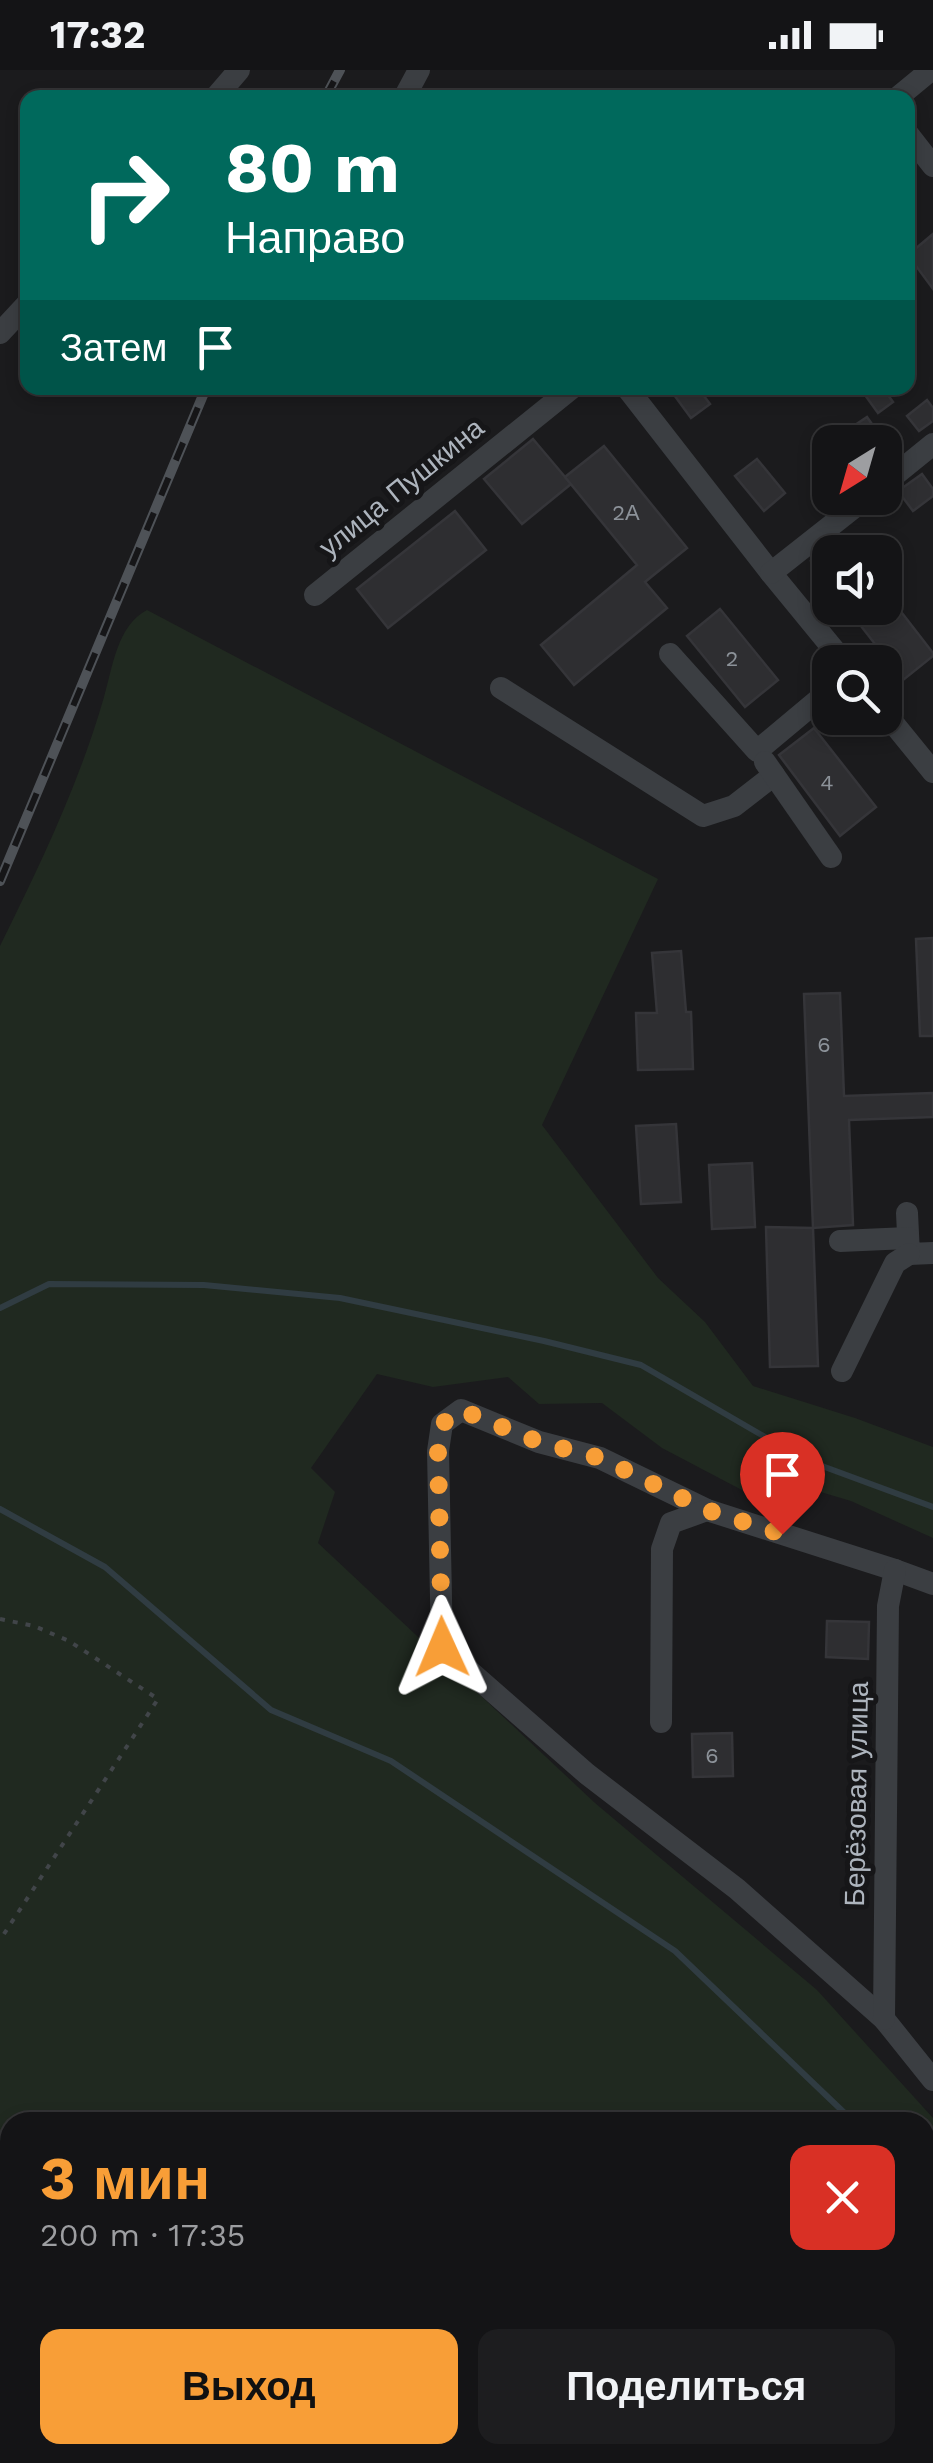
<!DOCTYPE html>
<html lang="ru">
<meta charset="utf-8">
<style>
body{margin:0;font-family:"Work Sans",sans-serif;background:#1d1d1f;color:#f1f3f6;height:100vh;display:flex;flex-direction:column;font-size:38px;white-space:nowrap}
*{box-sizing:border-box;margin:0}
p{font-size:32px;color:#9d9ea1}
.icon{flex:none;width:55px;height:55px;fill:none;stroke:currentColor;stroke-width:2;stroke-linecap:round;stroke-linejoin:round}
.map{position:relative;flex:1;overflow:hidden}
.details{position:absolute;left:0px;top:2042px;width:935px;height:352px;display:flex;flex-direction:column;background:#141416;border-radius:30px 30px 0 0;box-shadow:0 5px 15px #0003,0 0 0 2px #333335}
.details>*{flex:none}
.guide{position:absolute;left:20px;top:20px;width:895px;height:305px;border-radius:20px;box-shadow:0 5px 15px #0003,0 0 0 2px #333335;background:#00695c;color:#fff;overflow:hidden}
.needle{width:65px;rotate:217deg}
.fabs{position:absolute;left:812px;top:355px;display:grid;gap:20px}
.fabs a{display:grid;place-items:center;width:90px;height:90px;border-radius:20px;background:#141416;box-shadow:0 5px 15px #0003,0 0 0 2px #333335;font-size:50px}
.pin{position:absolute;display:grid;place-items:center;width:85px;height:85px;color:#fff;margin:-102px -42px;border-radius:50% 50% 50% 0;rotate:-45deg;box-shadow:0 0 10px #0007}
.pin .icon{rotate:45deg}
.me{position:absolute;width:110px;margin:-55px;rotate:359deg;stroke-linejoin:round;filter:drop-shadow(0 0 8px #0008)}
.turn{display:flex;align-items:center;gap:35px;height:210px;padding:0 40px;font-size:45px}
.turn .icon{width:130px;height:130px;stroke-width:2.5}
.turn b{display:block;font-size:70px;line-height:85px}
.then{display:flex;align-items:center;height:95px;padding:0 40px;background:#0003;gap:20px;font-size:38px}
.round{display:grid;place-items:center;flex:none;width:105px;height:105px;border-radius:20px;background:#1d1d1f}
.summary{display:flex;align-items:center;justify-content:space-between;height:170px;padding:0 40px}
h1{font-size:60px;font-weight:700;line-height:75px;color:#f89e37}
.action{display:flex;gap:20px;margin-top:auto;padding:20px 40px}
.action a{flex:1;height:115px;border-radius:20px;background:#f89e37;color:#111;font-size:40px;font-weight:700;line-height:115px;text-align:center}
.action a+a{background:#1d1d1f;color:#f1f3f6}
.status{display:flex;justify-content:space-between;align-items:center;height:70px;padding:0 50px;background:#141416;direction:ltr}
.status svg{height:28px;fill:currentColor}
.map>svg:first-child{display:block}
</style>
<div class="status"><b>17:32</b><svg viewBox="0 0 49 12"><path d="M0 12V9h3v3zM5 12V6h3v6zM10 12V3h3v9zM15 12V0h3v12zM26 1h20v11H26zM47 4h2v5h-2z"/></svg></div>
<div class="map">
<svg width="933" height="2393" viewBox="0 0 933 2393">
<rect width="100%" height="100%" fill="#1b1b1d"/>
<path fill="#202920" fill-rule="evenodd" d="M 147,540 L 658,809 L 542,1055 L 658,1208 L 705,1252 L 753,1316 L 855,1348 L 933,1377 L 933,1468 L 851,1431 L 787,1412 L 759,1429 L 662,1378 L 602,1333 L 539,1334 L 508,1307 L 433,1317 L 377,1304 L 311,1398 L 335,1422 L 318,1473 L 595,1733 L 817,1920 L 933,2048 L 933,2393 L 0,2393 L 0,876 C 40,795 79,714 104,627 C 113,596 117,556 147,540 ZM 10,2052 L 925,2052 L 925,2385 L 10,2385 Z"/>
<g fill="none" stroke-linecap="round" stroke-linejoin="round">
<g stroke="#303c42" stroke-width="6">
<polyline points="0,1238 49,1214 204,1215 340,1228 544,1271 641,1295 803,1389 933,1437"/>
<polyline points="0,1439 105,1497 271,1640 391,1691 675,1881 854,2052"/>
<polyline points="925,2226 933,2233"/>
</g>
</g>
<g fill="#2e2e31" stroke="#353539" stroke-width="2.5">
<polygon points="933,164 933,219 908,185"/>
<polygon points="669,318 698,318 710,334 691,348"/>
<polygon points="875,318 883,318 893,332 878,343 865,325"/>
<polygon points="927,330 933,338 933,351 919,361 907,346"/>
<polygon points="867,347 881,367 873,372 859,372 849,359"/>
<polygon points="533,369 571,414 522,454 484,409"/>
<polygon points="604,376 687,478 645,512 667,538 574,615 541,575 637,495 565,407"/>
<polygon points="757,389 785,423 764,441 735,406"/>
<polygon points="922,404 933,419 933,426 913,441 898,421"/>
<polygon points="455,441 486,480 388,558 357,519"/>
<polygon points="830,477 830,516 811,491"/>
<polygon points="885,521 933,583 933,586 903,610 847,538 885,538"/>
<polygon points="720,539 778,610 745,637 687,566"/>
<polygon points="814,658 876,737 840,766 779,685"/>
<polygon points="933,868 933,966 920,966 916,869"/>
<polygon points="681,881 686,942 691,942 693,999 638,1000 636,943 657,943 652,883"/>
<polygon points="840,923 844,1026 933,1023 933,1047 849,1050 853,1155 813,1158 804,924"/>
<polygon points="676,1054 681,1132 641,1134 636,1056"/>
<polygon points="752,1093 755,1157 712,1159 709,1095"/>
<polygon points="766,1157 813,1158 818,1296 770,1297"/>
<polygon points="827,1551 869,1552 868,1589 826,1587"/>
<polygon points="732,1663 733,1706 693,1707 692,1664"/>
</g>
<g fill="none" stroke-linecap="round" stroke-linejoin="round">
<polyline stroke="#414549" stroke-width="4" stroke-dasharray="5 8" stroke-linecap="butt" points="0,1549 34,1556 69,1571 158,1629 0,1870"/>
<g stroke="#3b3e42" stroke-width="22">
<polyline points="215,28 239,0"/>
<polyline points="404,28 419,0"/>
<polyline points="897,28 931,0"/>
<polyline points="908,64 933,96"/>
<polyline points="0,263 28,233"/>
<polyline points="627,318 771,503 844,592"/>
<polyline points="885,413 933,374"/>
<polyline points="771,503 866,428"/>
<polyline points="315,525 572,318"/>
<polyline points="670,584 757,681 830,620"/>
<polyline points="501,618 703,746 734,736 774,705"/>
<polyline points="885,643 933,702"/>
<polyline points="765,692 831,787"/>
<polyline points="907,1143 909,1184 933,1183"/>
<polyline points="840,1171 908,1168"/>
<polyline points="842,1301 895,1193 909,1184"/>
<polyline points="933,1514 895,1500 707,1440 600,1388 539,1372 461,1340 442,1354 438,1381 442,1577 587,1704 737,1819 884,1949 933,2010"/>
<polyline points="661,1652 662,1479 671,1453 707,1440"/>
<polyline points="884,1949 888,1536 895,1500"/>
</g>
<g stroke="#4e5257" stroke-width="10">
<g id="rail">
<polyline points="325,28 340,0"/>
<polyline points="0,811 206,318"/>
</g>
</g>
<use href="#rail" stroke="#161618" stroke-width="6" stroke-dasharray="19" stroke-linecap="butt"/>
</g>
<g fill="none" stroke-linecap="round" stroke-linejoin="round">
<polyline stroke="#f89e37" stroke-width="18" stroke-dasharray="0 32.4" points="442,1577 438,1382 442,1354 461,1340 539,1372 600,1388 707,1440 782,1464"/>
</g>
<g text-anchor="middle" stroke-width="10" stroke-linejoin="round" paint-order="stroke">
<g font-size="22" fill="#8c9299">
<text x="626" y="450">2А</text>
<text x="732" y="596">2</text>
<text x="827" y="720">4</text>
<text x="824" y="982">6</text>
<text x="712" y="1693">6</text>
</g>
<g font-size="28" fill="#adb4bd" stroke="#161618">
<text transform="translate(401 417) rotate(-39)" y="10">улица Пушкина</text>
<text transform="translate(856 1724) rotate(-89)" y="10">Берёзовая улица</text>
</g>
</g>
</svg>
<div class="fabs">
<a><svg class="needle" viewBox="-14 -14 28 28"><path d="M0-13l5 13h-10z" fill="#e53935"/><path d="M0 13l5-13h-10z" fill="#9d9ea1"/></svg></a>
<a><svg class="icon" aria-label="sound" viewBox="0 0 24 24"><path d="M4 9h4l5-4v14l-5-4H4zM17 9q2 3 0 6"/></svg></a>
<a><svg class="icon" aria-label="search" viewBox="0 0 24 24"><circle cx="10" cy="10" r="6"/><path d="M15 15l6 6"/></svg></a>
</div>
<div class="pin" style="left:782px;top:1464px;background:#d93025"><svg class="icon" aria-label="arrive" viewBox="0 0 24 24"><path d="M6 21V4h12l-3 4 3 4H6"/></svg></div>
<svg class="me" style="left:442px;top:1577px" viewBox="-20 -20 40 40"><path d="M0-17L14 15 0 8-14 15z" fill="#f89e37" stroke="#fff" stroke-width="4"/></svg>
<div class="guide">
<div class="turn"><svg class="icon" aria-label="right" viewBox="0 0 24 24"><path d="M7 20v-9h11M14 6l5 5-5 5"/></svg><div><b>80 m</b>Направо</div></div>
<div class="then">Затем<svg class="icon" aria-label="arrive" viewBox="0 0 24 24"><path d="M6 21V4h12l-3 4 3 4H6"/></svg></div>
</div>
<section class="details">
<div class="summary"><div><h1>3 мин</h1><p>200 m · 17:35</p></div><a class="round" style="background:#d93025;color:#fff"><svg class="icon" aria-label="close" viewBox="0 0 24 24"><path d="M6 6l12 12M18 6L6 18"/></svg></a></div>
<div class="action"><a>Выход</a><a>Поделиться</a></div>
</section>
</div>
